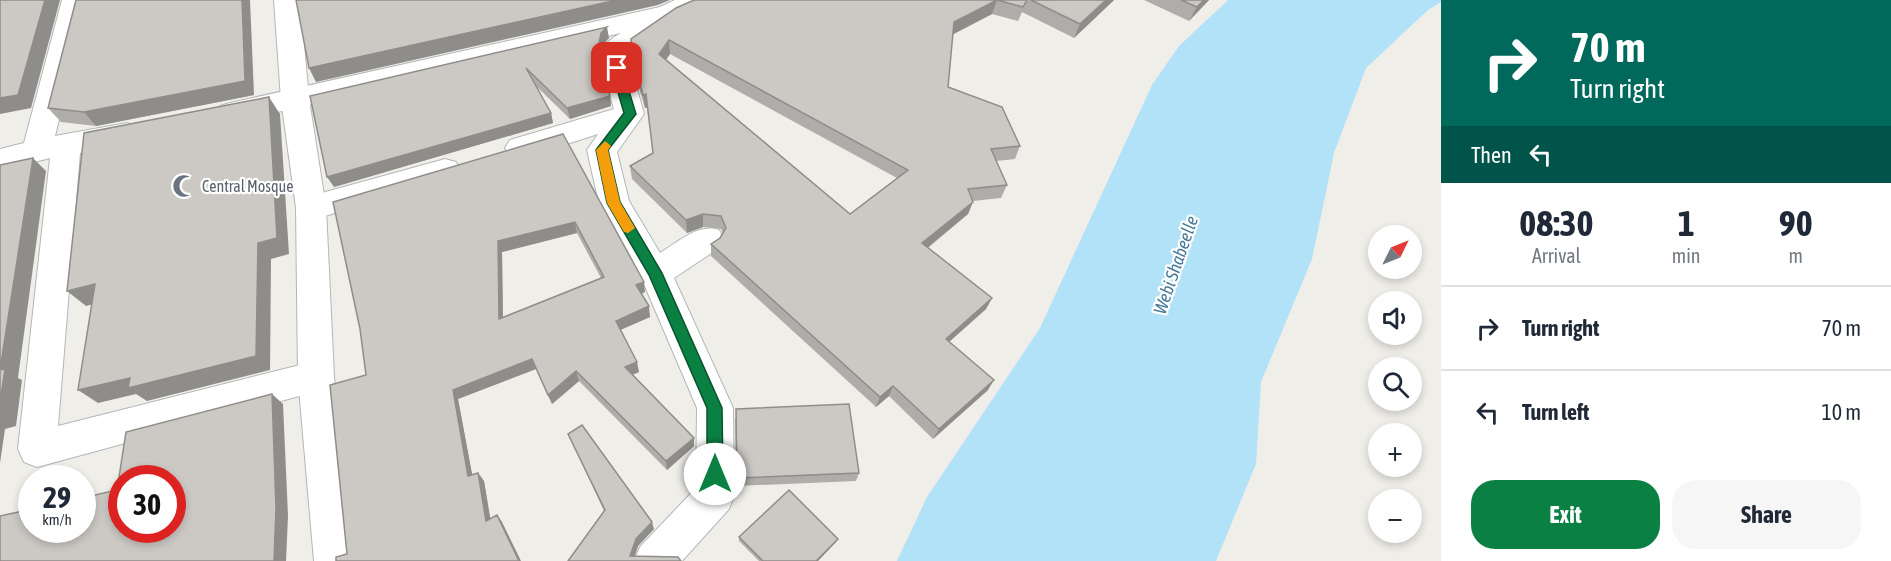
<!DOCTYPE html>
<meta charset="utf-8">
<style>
body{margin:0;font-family:"Asap Condensed",sans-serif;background:#f6f6f7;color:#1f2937;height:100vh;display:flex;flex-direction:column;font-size:22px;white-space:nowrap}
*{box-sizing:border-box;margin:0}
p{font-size:20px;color:#747a83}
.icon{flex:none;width:33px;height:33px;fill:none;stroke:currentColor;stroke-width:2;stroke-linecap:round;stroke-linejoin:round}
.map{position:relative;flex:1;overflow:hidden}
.panel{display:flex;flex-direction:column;background:#fff;width:450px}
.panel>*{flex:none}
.banner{background:#00695c;color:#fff;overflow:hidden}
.needle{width:39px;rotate:47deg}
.tools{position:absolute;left:1368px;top:225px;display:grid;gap:12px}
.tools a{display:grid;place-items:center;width:54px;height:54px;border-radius:50%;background:#fff;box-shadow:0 3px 9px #0003;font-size:30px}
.speed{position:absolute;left:18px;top:465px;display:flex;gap:12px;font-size:30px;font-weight:700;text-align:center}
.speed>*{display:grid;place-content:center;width:78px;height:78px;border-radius:50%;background:#fff;box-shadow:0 3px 9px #0003;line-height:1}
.speed small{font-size:15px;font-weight:400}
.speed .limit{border:9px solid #d22;background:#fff;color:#111}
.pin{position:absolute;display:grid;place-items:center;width:51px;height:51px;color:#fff;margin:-26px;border-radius:12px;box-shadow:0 3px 9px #0006}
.me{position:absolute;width:66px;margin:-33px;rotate:0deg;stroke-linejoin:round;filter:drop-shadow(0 0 4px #0008)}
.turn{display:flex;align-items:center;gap:21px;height:126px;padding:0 30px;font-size:27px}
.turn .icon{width:78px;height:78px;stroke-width:2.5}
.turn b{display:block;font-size:42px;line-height:51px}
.then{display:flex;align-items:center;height:57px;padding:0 30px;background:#0003;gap:12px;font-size:22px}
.eta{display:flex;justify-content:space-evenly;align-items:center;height:102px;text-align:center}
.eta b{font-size:36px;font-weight:700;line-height:42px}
.button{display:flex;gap:12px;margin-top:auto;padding:12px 30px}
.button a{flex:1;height:69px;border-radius:24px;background:#0b8043;color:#fff;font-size:24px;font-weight:700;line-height:69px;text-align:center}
.button a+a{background:#f6f6f7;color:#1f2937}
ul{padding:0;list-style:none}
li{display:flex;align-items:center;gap:18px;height:84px;padding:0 30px;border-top:2px solid #e0e1e3}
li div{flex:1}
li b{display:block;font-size:22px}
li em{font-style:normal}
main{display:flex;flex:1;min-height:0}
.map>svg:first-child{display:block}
</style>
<main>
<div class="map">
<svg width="1441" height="561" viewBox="0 0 1441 561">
<rect width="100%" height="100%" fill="#f0eee9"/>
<polygon fill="#b1e2f8" points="1228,0 1441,0 1441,2 1428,10 1366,68 1334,153 1312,259 1261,382 1256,464 1216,561 897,561 927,497 1040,328 1152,85 1179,46"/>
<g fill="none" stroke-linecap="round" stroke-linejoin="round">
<g stroke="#b3b6b9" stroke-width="2">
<g id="street">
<polygon points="62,0 88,0 55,136 127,123 137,127 141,134 137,141 80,153 58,426 316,361 329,366 334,377 329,388 37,467 24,462 18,449 50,158 0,171 0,149 24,143"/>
<path d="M 675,0 L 709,0 L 705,6 L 676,20 L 630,52 L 631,68 L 644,114 L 617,152 L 629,201 L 660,253 C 678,242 698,223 719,230 L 724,239 L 719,248 L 674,278 L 733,408 L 734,496 L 729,509 L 682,561 L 634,561 L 640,547 L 696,488 L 697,408 L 641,277 L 599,203 L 587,150 L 598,134 L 520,159 L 510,156 L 505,148 L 510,140 L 614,109 C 610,92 596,62 605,45 C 609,40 616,36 621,33 L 230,123 L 220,120 L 216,113 L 220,106 L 230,103 L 660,7 Z"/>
<polygon points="445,159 456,162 460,170 456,178 311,220 300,217 296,208 300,199"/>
</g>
</g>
<g stroke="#b3b6b9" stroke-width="2">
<polygon id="secondary" points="274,0 300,0 309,99 326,208 334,377 354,561 314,561 298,377 296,208 281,99"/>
</g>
<use href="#street" fill="#fff" fill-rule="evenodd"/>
<use href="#secondary" fill="#fff" fill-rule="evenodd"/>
</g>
<g fill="#afada9" fill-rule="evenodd">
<path d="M 694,0 L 1114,0 L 1074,38 L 1022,12 L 1018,21 L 992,14 L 953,34 L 948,87 L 1020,146 L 1015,159 L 996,161 L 1007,185 L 1001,198 L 973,201 L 968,214 L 928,248 L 992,298 L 986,309 L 949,342 L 988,390 L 933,439 L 889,396 L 876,407 L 711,256 L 711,244 L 720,238 L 723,233 L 721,229 L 703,227 L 687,233 L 632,179 L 630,166 L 653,153 L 647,108 L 645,108 L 633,68 L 632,54 ZM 670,54 L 897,178 L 850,214 L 666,60 Z"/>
<polygon points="1144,0 1209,0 1189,21"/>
<polygon points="609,38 603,44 600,58 610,96 611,106 570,119 536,86 551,113 553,123 334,187 310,96"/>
<polygon points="254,95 96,126 61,122 48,108"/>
<path d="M 563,134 L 645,292 L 641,294 L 650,317 L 620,330 L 639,372 L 632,375 L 694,446 L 667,470 L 579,381 L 552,404 L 536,369 L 458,399 L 472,475 L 478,473 L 484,481 L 490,519 L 497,515 L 502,522 L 347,554 L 366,375 ZM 577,233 L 601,278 L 503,318 L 502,252 Z"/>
<polygon points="735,418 859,473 856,481 736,486"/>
<polygon points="568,434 654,529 638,546 635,556 568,561 604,511"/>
<polygon points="739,537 836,542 818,561 759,561 739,541"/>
</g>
<g fill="#8f8d8a">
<polygon points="45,0 60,0 31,108 0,114 0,98"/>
<polygon points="242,0 250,0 254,95 96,126 84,112"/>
<polygon points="617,0 670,0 658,5 316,82 309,68"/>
<polygon points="997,0 992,14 950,36 954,22"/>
<polygon points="1106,0 1114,0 1074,38 1080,24"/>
<polygon points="1204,0 1209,0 1189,21 1197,7"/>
<polygon points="607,27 609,38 603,44 600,60 598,49 601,33"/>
<polygon points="669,40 670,54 660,68 659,54"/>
<polygon points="646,94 647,108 645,108 643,95"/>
<polygon points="610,96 611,106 570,119 567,108"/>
<polygon points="269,97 280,114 289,254 271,259 270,370 147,401 136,394 98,403 78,390 130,378 258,243"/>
<polygon points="551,113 553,123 334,187 327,177"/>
<polygon points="33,158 46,171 18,378 22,380 16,426 5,429 0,463 0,370"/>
<polygon points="973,202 968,214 918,255 922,243"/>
<polygon points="703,214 703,227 687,233 686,220"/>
<polygon points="575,222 577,233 502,252 503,330 499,319 498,241"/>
<polygon points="644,282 645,292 638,295 636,285"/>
<polygon points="95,284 113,299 86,306 67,291"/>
<polygon points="992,298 986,309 940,350 946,339"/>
<polygon points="649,306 650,317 618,331 616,321"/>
<polygon points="532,359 536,369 458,399 474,484 468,476 453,390"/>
<polygon points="637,362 639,372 627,377 625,367"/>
<polygon points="576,371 579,381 552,404 548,395"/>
<polygon points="994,380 988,390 933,439 939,429"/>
<polygon points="893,386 889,396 876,407 880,397"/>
<polygon points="272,394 283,404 288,516 286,561 274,561"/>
<polygon points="694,438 694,446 667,470 666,461"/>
<polygon points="478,473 484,481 492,528 486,521"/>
<polygon points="497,515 502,522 521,561 519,561"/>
<polygon points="652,522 654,529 638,546 633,561 630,556 636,539"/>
<polygon points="838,539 836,542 818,561 816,561"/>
</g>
<g fill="#ccc9c5" stroke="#8f8d8a" stroke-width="1.5" fill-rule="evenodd">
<polygon points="0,0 45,0 18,95 0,98"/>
<polygon points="76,0 242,0 245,81 84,112 48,108"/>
<polygon points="296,0 617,0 309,68"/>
<path d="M 694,0 L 997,0 L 954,22 L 948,87 L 1002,107 L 1020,146 L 991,149 L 1007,185 L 968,189 L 973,202 L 922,243 L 992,298 L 946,339 L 994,380 L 939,429 L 893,386 L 880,397 L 711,244 L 720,238 L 726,228 L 721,216 L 703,214 L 686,220 L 630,166 L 653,153 L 646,94 L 643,95 L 632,54 L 631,39 L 676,8 ZM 669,40 L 908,170 L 850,214 L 659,54 Z"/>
<polygon points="997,0 1027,0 1023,7"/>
<polygon points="1031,0 1106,0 1080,24"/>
<polygon points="1181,0 1204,0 1197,7"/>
<polygon points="607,27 601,33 598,49 610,96 567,108 526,68 551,113 327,177 310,96"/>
<polygon points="269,97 277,238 258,243 256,356 128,388 130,378 78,390 95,284 67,291 84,133"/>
<path d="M 563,134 L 644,282 L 636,285 L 649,306 L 616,321 L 637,362 L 625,367 L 694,438 L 666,461 L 576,371 L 548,395 L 532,359 L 453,390 L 468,476 L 478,473 L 486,521 L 497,515 L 519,561 L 336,561 L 336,557 L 347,554 L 330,385 L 366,375 L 360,329 L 333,202 ZM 575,222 L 604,277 L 499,319 L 498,241 Z"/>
<polygon points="33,158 0,370 5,369 0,402 0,165"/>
<path d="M 272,394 L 276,508 L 274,561 L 0,561 L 0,516 L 32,509 L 32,530 L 82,530 L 82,498 L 117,490 L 126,432 ZM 122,478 L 172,478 L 172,530 L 122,530 Z"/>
<polygon points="849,404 859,473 737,478 736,409"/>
<polygon points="582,425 652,522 636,539 630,556 678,557 681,561 568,561 605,510 568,434"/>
<polygon points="789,490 838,539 816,561 763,561 739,537"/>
</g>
<polygon fill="#0b8043" stroke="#07532c" stroke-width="1.5" points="617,64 622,68 636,114 608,150 620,202 662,273 722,408 723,474 721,479 715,481 709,479 707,474 707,408 649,275 607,203 596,150 624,113 611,68"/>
<polygon fill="#f59e0b" points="605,141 611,146 608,150 620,202 635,228 628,233 624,232 607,203 596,150"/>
<defs>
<g id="mosque-bare" transform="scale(1.8)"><path d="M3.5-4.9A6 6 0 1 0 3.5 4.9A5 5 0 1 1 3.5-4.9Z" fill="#6b7280" stroke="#fff" stroke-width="2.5" paint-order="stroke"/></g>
</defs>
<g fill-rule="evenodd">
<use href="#mosque-bare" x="184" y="186"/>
</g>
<g text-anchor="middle" stroke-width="4.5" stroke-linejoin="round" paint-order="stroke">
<g font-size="16" fill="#5b616d" stroke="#fff" text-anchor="start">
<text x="202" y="192">Central Mosque</text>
</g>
<g font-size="18" font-style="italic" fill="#477998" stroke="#fff">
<text transform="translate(1176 265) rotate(-71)" y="6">Webi Shabeelle</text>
</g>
</g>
</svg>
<div class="tools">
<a><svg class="needle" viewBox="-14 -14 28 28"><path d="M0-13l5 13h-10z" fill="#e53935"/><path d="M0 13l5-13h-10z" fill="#747a83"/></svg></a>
<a><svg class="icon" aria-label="sound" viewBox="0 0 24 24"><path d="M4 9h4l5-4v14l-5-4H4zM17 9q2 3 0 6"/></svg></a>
<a><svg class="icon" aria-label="search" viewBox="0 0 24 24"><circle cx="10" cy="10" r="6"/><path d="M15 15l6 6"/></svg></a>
<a>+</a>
<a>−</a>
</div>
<div class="speed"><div>29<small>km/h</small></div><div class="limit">30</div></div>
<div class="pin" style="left:617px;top:68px;background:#d93025"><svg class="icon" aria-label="arrive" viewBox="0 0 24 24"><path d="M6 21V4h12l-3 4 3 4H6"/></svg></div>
<svg class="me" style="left:715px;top:474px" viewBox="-20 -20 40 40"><circle r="19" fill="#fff"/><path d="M0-13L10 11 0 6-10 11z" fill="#0b8043"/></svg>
</div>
<section class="panel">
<div class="banner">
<div class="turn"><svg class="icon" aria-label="right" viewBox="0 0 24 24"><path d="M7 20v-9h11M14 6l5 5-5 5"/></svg><div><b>70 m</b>Turn right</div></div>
<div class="then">Then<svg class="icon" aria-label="left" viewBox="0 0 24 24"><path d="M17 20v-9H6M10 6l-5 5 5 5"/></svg></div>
</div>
<div class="eta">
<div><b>08:30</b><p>Arrival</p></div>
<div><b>1</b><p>min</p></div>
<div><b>90</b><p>m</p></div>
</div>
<ul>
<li><svg class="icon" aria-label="right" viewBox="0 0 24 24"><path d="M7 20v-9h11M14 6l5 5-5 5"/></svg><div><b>Turn right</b></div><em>70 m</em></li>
<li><svg class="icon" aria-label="left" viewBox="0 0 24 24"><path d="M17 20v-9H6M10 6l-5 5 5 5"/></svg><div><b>Turn left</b></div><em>10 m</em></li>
</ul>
<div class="button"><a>Exit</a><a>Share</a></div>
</section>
</main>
